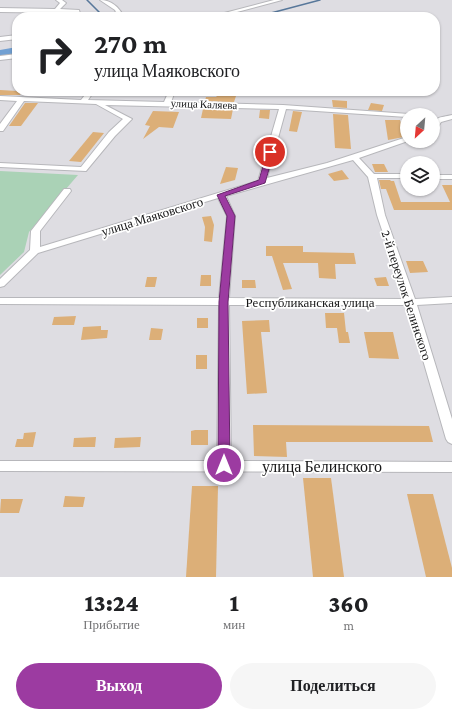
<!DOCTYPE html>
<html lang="ru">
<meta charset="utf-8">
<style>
body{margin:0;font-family:"Crimson Pro",serif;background:#f6f6f6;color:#202124;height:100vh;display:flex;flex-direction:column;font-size:15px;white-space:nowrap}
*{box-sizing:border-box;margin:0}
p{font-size:13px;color:#757577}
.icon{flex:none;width:22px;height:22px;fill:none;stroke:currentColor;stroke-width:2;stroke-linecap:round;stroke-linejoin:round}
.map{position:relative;height:577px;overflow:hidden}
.side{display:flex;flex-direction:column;background:#fff;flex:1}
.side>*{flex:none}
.guide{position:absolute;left:12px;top:12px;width:428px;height:84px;border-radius:16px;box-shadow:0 1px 3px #0004;background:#fff;color:#202124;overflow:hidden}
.needle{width:26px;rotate:206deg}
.buttons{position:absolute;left:400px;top:108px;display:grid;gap:8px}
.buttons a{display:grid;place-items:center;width:40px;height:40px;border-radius:50%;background:#fff;box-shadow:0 1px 3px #0004;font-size:20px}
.pin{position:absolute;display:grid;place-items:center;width:34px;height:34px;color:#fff;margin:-17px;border:2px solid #fff;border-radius:50%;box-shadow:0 1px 4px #0007}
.me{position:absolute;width:44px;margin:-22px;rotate:0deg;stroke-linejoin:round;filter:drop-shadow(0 0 3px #0008)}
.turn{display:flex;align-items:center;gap:14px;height:84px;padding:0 16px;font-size:18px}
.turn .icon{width:52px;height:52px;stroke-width:2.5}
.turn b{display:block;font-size:28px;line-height:34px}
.eta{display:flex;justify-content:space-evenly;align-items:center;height:68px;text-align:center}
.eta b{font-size:24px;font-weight:800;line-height:28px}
.cta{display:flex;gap:8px;margin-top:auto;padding:8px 16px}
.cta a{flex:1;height:46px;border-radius:24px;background:#9c3ba1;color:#fff;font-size:16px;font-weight:800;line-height:46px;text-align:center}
.cta a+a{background:#f6f6f6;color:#202124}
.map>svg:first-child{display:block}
</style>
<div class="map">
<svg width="452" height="577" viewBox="0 0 452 577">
<rect width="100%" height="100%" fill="#dedde2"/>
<polygon fill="#aad2b6" points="0,171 78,175 29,232 24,252 0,275"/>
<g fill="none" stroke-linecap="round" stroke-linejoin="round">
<g stroke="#57779a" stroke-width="1.5">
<polyline points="87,0 100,13 100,17"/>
<polyline points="264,17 271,13 320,0"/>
</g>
<polygon fill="#72a0d2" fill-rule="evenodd" points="17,47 17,53 0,56 0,50"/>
</g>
<g fill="#dcaf78">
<polygon points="0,90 17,91 22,91 20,95 0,95"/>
<polygon points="217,96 236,96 234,102 205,101 206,97 216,97"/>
<polygon points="332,100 347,101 347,108 333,107"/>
<polygon points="25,103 38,103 21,126 9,126"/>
<polygon points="371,103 384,105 382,111 368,110"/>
<polygon points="203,109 233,109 231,119 201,118"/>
<polygon points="260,110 270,110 269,119 259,118"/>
<polygon points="153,111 179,112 173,128 159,127 143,139 150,126 145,125"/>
<polygon points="293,111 302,112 297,132 289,131"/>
<polygon points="333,114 348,115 351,149 335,148"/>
<polygon points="385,120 400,120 404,137 388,140"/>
<polygon points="93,132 104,133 81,162 69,161"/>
<polygon points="372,164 384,164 388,172 375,172"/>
<polygon points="226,167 238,168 235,180 220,184"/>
<polygon points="342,170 349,179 334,181 328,174"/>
<polygon points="379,180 390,180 391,181 394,181 401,202 450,202 442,185 452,185 452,210 394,210 386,189 381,189"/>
<polygon points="211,216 214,225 212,242 204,241 205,227 202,217"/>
<polygon points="266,246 303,246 303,252 354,253 356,264 335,264 336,279 319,278 318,263 283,263 292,289 283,290 272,256 266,256"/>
<polygon points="406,261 423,261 428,272 410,273"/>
<polygon points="201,275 211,275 211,286 200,286"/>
<polygon points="147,277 157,277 155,287 145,287"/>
<polygon points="386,277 389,286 377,286 374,278"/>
<polygon points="242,280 255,280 256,288 242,288"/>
<polygon points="325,313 344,313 346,332 348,332 350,343 339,343 337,328 326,328"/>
<polygon points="76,316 74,325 52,325 54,317"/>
<rect x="197" y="318" width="11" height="10"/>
<polygon points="269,320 270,332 261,332 267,393 247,394 242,321"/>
<polygon points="101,326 101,330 108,330 107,338 81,340 83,327"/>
<polygon points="151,328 163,329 161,340 149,340"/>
<polygon points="364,332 393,332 399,359 369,358"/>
<rect x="196" y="355" width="11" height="14"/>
<polygon points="253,425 429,426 433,442 286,442 287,457 254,456"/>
<polygon points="195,430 208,430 208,445 191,445 191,431"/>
<polygon points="36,432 33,447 15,447 17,439 23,439 24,433"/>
<polygon points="96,437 95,447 73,447 74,438"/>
<polygon points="141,437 140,447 114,448 115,438"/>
<polygon points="303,478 331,478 344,577 313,577"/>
<polygon points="192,486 218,486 216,577 186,577"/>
<polygon points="407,494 433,494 452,568 452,577 426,577"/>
<polygon points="65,496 85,497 83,507 63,507"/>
<polygon points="1,499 23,499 19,513 0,513"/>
</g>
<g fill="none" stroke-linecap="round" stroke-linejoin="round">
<g stroke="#b7b7bb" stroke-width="2">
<g id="minor">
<polygon points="56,0 62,0 66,3 60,9 79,10 81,17 75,17 75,13 0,12 0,8 55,9 60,3"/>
<path d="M 100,0 C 111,0 119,7 124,17 L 118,17 L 115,10 Z"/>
<polygon points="274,0 282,0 218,17 209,17"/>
<polygon points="17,35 17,39 0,41 0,37"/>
<polygon points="17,54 17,58 0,60 0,56"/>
<path d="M 88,91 L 94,91 L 88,100 L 164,102 L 169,91 L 175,91 L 171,102 L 283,105 L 409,114 L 410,115 L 407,115 L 407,117 L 286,109 L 267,178 L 327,163 L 407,137 L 407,141 L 408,141 L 359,158 L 374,174 L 407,174 L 407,178 L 377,178 L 385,215 L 415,299 L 452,297 L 452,303 L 417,305 L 452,419 L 452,444 L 448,442 L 446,439 L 407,305 L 229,305 L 231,461 L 452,462 L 452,472 L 0,471 L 0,461 L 217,461 L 219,305 L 0,304 L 0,298 L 219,298 L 227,216 L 218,198 L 38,253 L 4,286 L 0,287 L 0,279 L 30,250 L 31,231 L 64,189 L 70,189 L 71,191 L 40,231 L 40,247 L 258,181 L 279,109 L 105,105 L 132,119 L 115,136 L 86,171 L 0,167 L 0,163 L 81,167 L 109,132 L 123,119 L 96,104 L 24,101 L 3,131 L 0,131 L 0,124 L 17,101 L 0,100 L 0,96 L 81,100 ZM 353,160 L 368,177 L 377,215 L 405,299 L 229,298 L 235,216 L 226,196 Z"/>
<path d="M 452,115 L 452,119 L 441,122 L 436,130 L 433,130 C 433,116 440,118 452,115 Z"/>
<rect x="433" y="175" width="19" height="4"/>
</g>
</g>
<use href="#minor" fill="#fff" fill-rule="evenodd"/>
</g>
<polygon fill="#9c3ba1" stroke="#652669" points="270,150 274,152 265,183 225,196 235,216 228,302 230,465 228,469 224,470 220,469 218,465 219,302 227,216 217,195 259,180 267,152"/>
<g text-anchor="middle" stroke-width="3.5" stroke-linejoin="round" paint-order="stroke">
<g font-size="11" fill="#171718" stroke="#fff">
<text transform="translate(204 104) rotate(2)" y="4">улица Каляева</text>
</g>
<g font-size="13" fill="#171718" stroke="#fff">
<text transform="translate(152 216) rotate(-17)" y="5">улица Маяковского</text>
<text transform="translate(407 295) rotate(72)" y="5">2-й переулок Белинского</text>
<text x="310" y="307">Республиканская улица</text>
</g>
<g font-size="16" fill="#171718" stroke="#fff">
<text x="322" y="472">улица Белинского</text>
</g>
</g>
</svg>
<div class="buttons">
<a><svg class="needle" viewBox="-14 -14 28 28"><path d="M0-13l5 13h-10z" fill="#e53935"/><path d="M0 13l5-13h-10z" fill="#757577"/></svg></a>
<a><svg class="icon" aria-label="layers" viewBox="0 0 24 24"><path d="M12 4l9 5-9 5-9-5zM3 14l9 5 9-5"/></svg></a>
</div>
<div class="pin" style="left:270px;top:152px;background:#d93025"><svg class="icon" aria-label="arrive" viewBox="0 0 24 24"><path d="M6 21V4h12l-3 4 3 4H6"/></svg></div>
<svg class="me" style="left:224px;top:465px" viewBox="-20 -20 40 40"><circle r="17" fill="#9c3ba1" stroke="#fff" stroke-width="3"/><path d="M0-11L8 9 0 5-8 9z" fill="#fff"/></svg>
<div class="guide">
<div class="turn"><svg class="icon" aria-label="right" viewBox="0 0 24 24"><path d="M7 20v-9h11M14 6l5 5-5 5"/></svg><div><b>270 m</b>улица Маяковского</div></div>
</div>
</div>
<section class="side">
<div class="eta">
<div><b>13:24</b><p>Прибытие</p></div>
<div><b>1</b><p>мин</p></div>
<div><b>360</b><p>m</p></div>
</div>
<div class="cta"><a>Выход</a><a>Поделиться</a></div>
</section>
